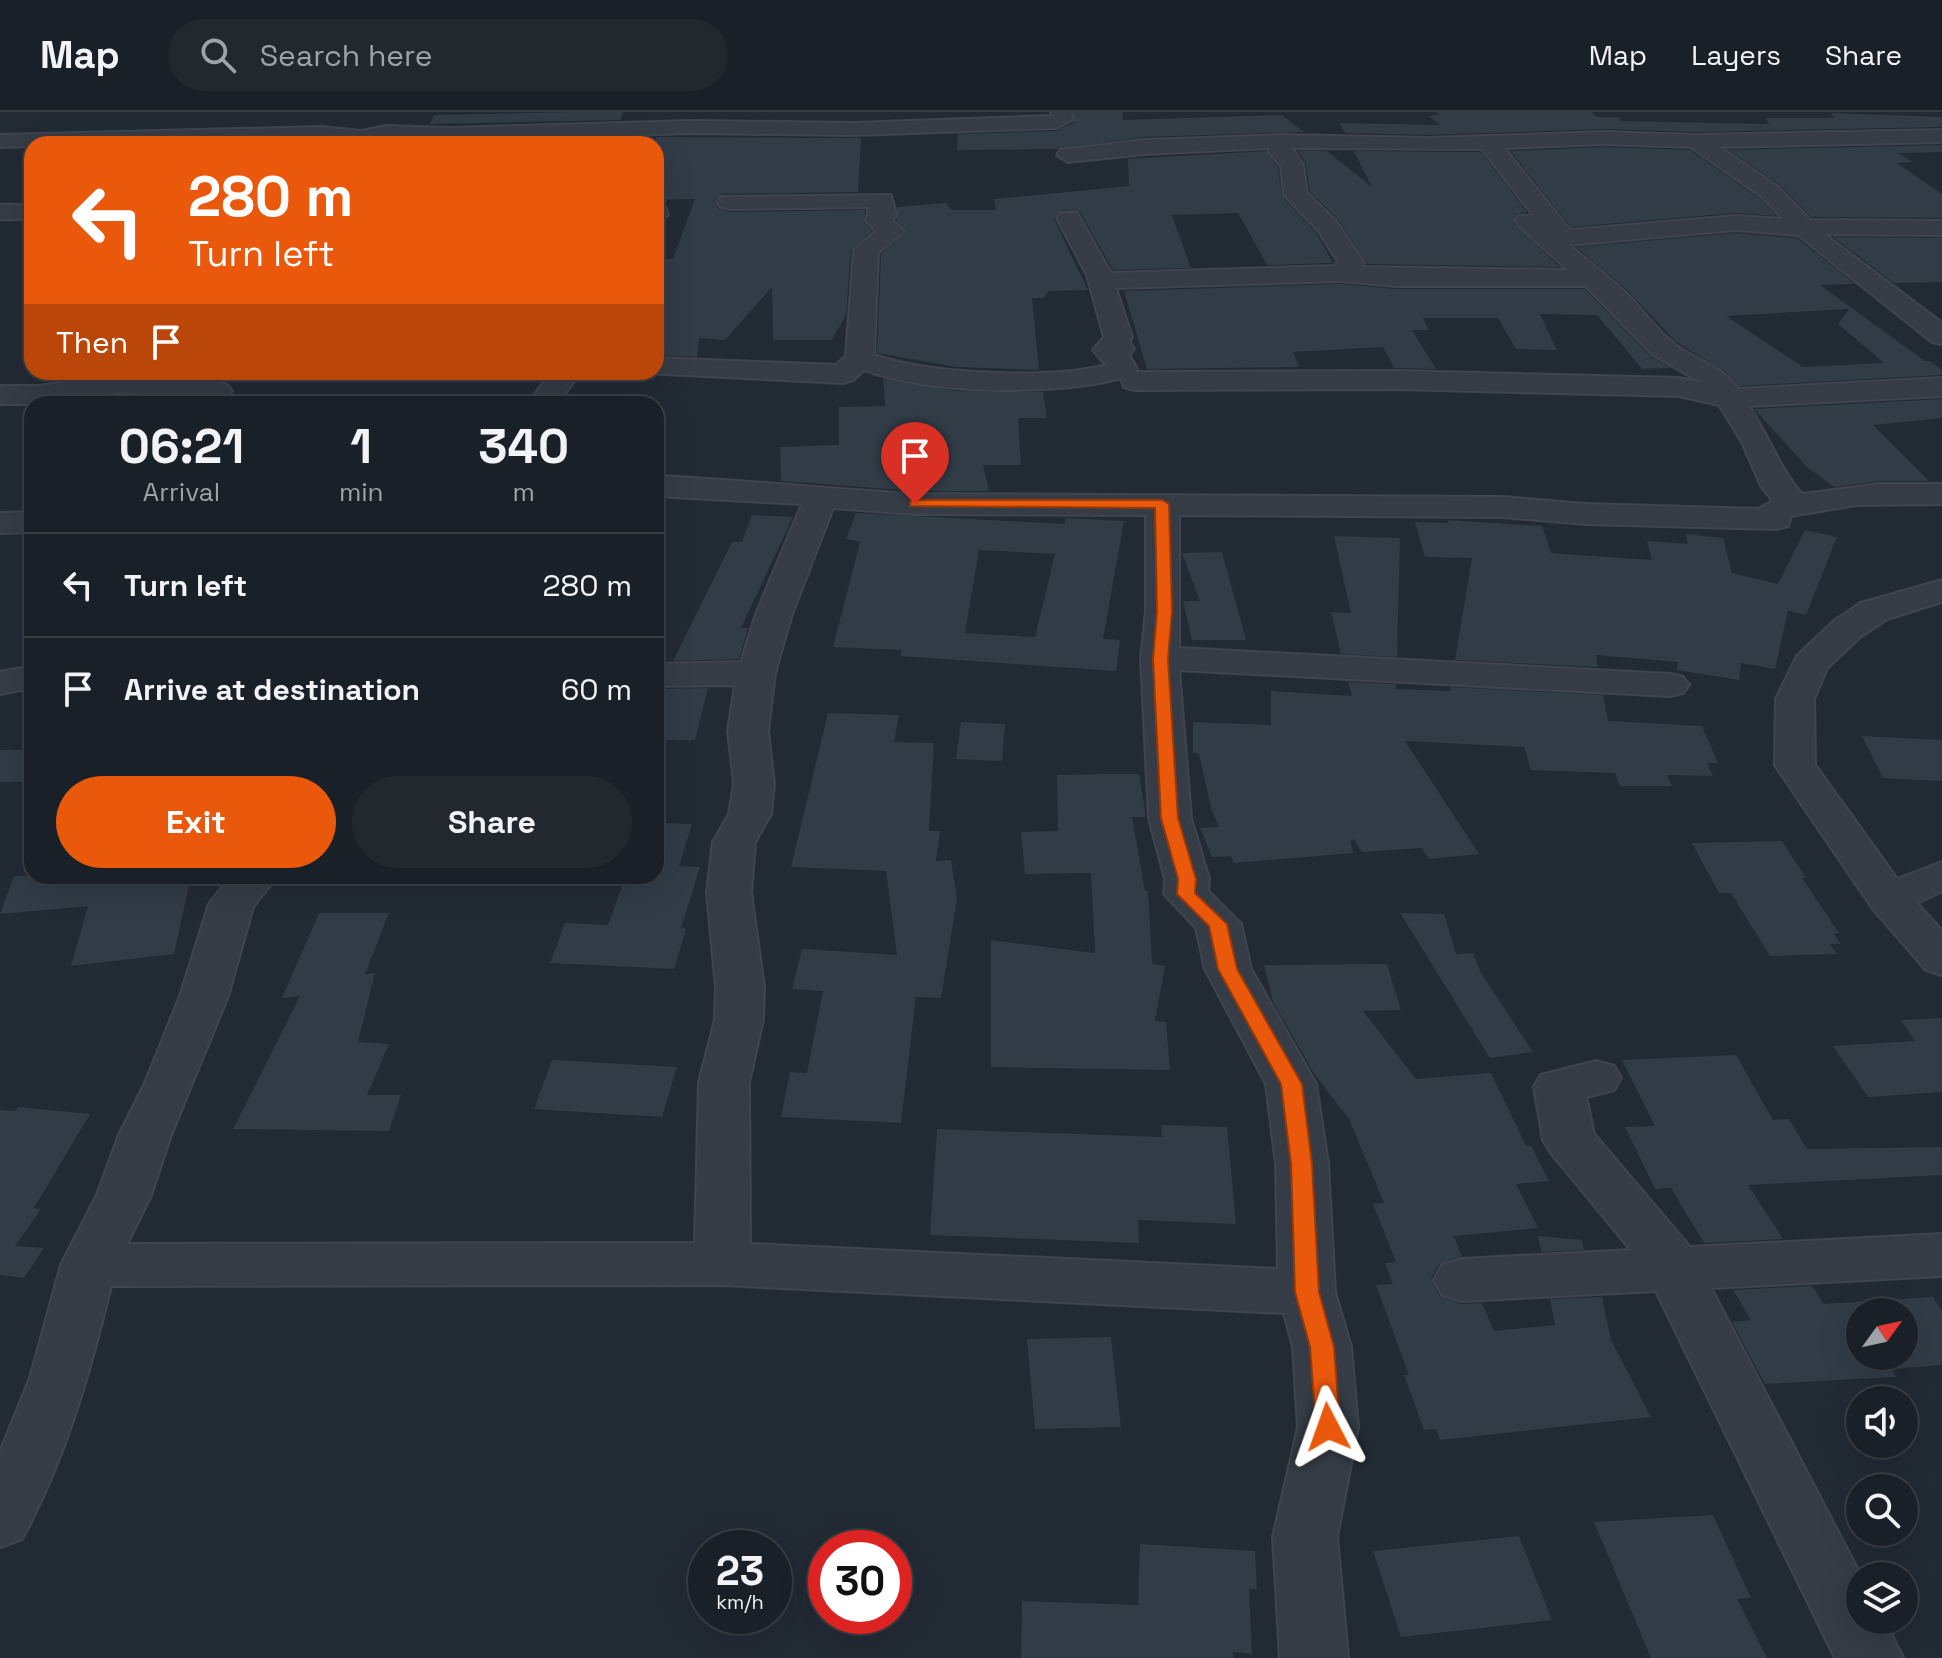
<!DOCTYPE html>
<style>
body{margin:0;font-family:"Space Grotesk",sans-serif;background:#23282f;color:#f1f3f6;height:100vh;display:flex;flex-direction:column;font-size:30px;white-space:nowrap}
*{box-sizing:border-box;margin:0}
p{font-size:26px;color:#9fa3a7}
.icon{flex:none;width:44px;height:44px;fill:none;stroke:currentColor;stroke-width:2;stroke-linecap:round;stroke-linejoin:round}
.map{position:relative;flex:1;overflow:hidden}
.panel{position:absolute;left:24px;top:284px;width:640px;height:488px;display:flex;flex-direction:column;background:#1a2027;border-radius:24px;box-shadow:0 8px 32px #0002,0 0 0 2px #383e44}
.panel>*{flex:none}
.guide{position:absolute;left:24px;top:24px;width:640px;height:244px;border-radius:24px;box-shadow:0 8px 32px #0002,0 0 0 2px #383e44;background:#ea580c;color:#fff;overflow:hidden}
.needle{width:52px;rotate:57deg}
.tools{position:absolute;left:1846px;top:1186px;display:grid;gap:16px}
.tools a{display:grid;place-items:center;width:72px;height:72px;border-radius:50%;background:#1a2027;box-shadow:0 8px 32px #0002,0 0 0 2px #383e44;font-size:40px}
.speed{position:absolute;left:688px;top:1418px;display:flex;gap:16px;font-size:40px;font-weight:700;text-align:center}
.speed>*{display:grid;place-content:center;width:104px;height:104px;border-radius:50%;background:#1a2027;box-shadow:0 8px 32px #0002,0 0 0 2px #383e44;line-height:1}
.speed small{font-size:20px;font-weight:400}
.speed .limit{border:12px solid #d22;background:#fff;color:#111}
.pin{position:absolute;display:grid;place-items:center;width:68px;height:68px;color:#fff;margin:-82px -34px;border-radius:50% 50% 50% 0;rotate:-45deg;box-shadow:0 0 8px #0007}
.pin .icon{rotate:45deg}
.me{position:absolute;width:88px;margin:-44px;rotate:356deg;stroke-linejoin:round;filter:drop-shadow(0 0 6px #0008)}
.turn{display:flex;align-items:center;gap:28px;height:168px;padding:0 32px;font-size:36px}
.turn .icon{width:104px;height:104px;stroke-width:2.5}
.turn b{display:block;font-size:56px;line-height:68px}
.then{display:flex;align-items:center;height:76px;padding:0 32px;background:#0003;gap:16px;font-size:30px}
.eta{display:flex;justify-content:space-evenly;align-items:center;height:136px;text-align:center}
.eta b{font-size:48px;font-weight:600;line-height:56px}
.button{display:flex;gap:16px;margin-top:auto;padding:16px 32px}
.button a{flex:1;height:92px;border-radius:48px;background:#ea580c;color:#fff;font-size:32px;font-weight:600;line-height:92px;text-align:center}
.button a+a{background:#23282f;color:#f1f3f6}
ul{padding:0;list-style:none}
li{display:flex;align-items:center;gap:24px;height:104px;padding:0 32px;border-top:2px solid #383e44}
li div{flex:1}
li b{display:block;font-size:30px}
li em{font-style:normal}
header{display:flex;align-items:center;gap:48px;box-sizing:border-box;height:112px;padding:0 40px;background:#1a2027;border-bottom:2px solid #383e44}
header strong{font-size:38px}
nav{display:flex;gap:44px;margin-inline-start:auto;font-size:28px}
.search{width:560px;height:72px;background:#23282f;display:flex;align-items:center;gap:20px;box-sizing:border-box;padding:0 28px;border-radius:44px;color:#9fa3a7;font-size:30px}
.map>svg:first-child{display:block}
</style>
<header>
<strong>Map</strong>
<div class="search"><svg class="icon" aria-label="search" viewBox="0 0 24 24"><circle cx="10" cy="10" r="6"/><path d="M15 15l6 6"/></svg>Search here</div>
<nav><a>Map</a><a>Layers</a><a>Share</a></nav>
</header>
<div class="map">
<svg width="1942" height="1546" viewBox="0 0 1942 1546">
<rect width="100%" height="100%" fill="#222a34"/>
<g fill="#313c47" fill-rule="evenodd">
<polygon points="576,0 623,0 621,8 430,12 434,3"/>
<polygon points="1074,0 1122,0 1123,8 1282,3 1304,20 1145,25 1057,37 957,38 958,22 1056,19 1074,10"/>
<polygon points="1435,0 1592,0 1596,5 1619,5 1621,9 1769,12 1765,6 1835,6 1830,1 1942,5 1942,15 1696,20 1603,17 1429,23 1345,21 1340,11 1440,13 1429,4 1439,3"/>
<polygon points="656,25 861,26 858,80 721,82 714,90 719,97 729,100 865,98 864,111 872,119 851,138 846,203 832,228 773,228 772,175 725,228 699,226 697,245 656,243 656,147 673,147 695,87 656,88"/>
<polygon points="617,26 615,32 422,32 423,30"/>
<polygon points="1942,33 1942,40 1898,41 1913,50 1897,51 1942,82 1942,106 1811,105 1780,73 1728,38"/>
<polygon points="1603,35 1690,38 1760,87 1776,104 1735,101 1571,115 1510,39"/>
<polygon points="1266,39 1278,55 1282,85 1316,120 1333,151 1267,153 1238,101 1172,103 1191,156 1113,158 1080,100 1061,98 1054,107 1088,178 1048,179 1044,186 1032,186 1039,258 956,255 877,241 881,142 907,119 896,108 897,95 946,91 952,98 996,98 994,87 1129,74 1128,47"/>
<polygon points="1298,39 1327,39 1372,75 1354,39 1481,40 1527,100 1517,102 1513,111 1560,155 1367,152 1338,107 1310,80 1306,53"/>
<path d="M 1735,121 L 1797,126 L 1855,172 L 1820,173 L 1925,249 L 1930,249 L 1942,258 L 1942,263 L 1739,274 L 1726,260 L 1675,229 L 1626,177 L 1576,135 ZM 1849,197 L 1838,212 L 1884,251 L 1803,255 L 1726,204 Z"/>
<polygon points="1833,125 1942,126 1942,170 1894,171"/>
<polygon points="1341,172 1396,177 1585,177 1650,244 1671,256 1642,257 1597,203 1540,202 1557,238 1516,237 1498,206 1423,206 1429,218 1412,218 1436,257 1394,256 1383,235 1293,240 1299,255 1147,257 1124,179"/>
<polygon points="883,267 956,279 1043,280 1047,306 1018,306 1021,353 983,353 989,379 915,379 781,369 780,335 839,333 839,295 885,294"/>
<polygon points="1942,287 1942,306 1873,313 1929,369 1880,369 1834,375 1807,355 1754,297"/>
<path d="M 856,401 L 1065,412 L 1065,406 L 1124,409 L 1103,527 L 1120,528 L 1116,559 L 900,544 L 902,538 L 833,535 L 860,430 L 846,427 ZM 979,438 L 1055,442 L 1035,525 L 965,521 Z"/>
<polygon points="752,403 793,405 741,516 748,516 739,547 673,549 732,430 742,430"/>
<polygon points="1447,408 1542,414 1551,441 1652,448 1647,429 1688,432 1686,422 1723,426 1732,461 1778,472 1805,418 1837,425 1806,503 1788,499 1775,557 1741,551 1739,568 1677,558 1678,550 1596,543 1598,555 1455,548 1472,446 1425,445 1415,410 1449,411"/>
<polygon points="1334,424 1400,426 1397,545 1341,542 1331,500 1351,501"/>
<polygon points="1222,440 1246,528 1192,528 1183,489 1200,489 1182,441"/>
<polygon points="1348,570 1396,572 1396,577 1450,579 1450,575 1603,583 1608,609 1702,614 1718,651 1707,651 1713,664 1667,663 1672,674 1620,674 1615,661 1531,658 1524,635 1405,629 1479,742 1429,747 1422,736 1362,740 1354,727 1350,729 1354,741 1234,751 1231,744 1212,745 1200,716 1219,715 1211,696 1199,642 1193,641 1193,610 1271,613 1271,579 1352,584"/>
<polygon points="708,576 695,628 656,628 656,577"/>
<polygon points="828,601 899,603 894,630 934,631 929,719 940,719 936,749 951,748 957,787 941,886 916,885 901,1011 781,1005 790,960 807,961 823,879 792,877 802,837 897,843 886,759 791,755"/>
<polygon points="961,610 1005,612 1002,649 956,647"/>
<polygon points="1862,624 1942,628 1942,669 1883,666"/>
<rect x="0" y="638" width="32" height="32"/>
<polygon points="1105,662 1139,662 1146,705 1132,705 1145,779 1148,779 1152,852 1165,854 1155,909 1166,910 1170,958 991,955 991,828 1095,841 1091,761 1025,762 1021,720 1058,719 1057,663"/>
<polygon points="656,711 692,712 679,754 700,755 681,816 686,817 674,857 550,851 565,811 608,813 626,764 656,764"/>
<polygon points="1782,729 1806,766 1802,766 1839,821 1834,822 1841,832 1830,832 1837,842 1770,844 1731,781 1719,781 1692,731"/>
<polygon points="14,764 191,764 174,842 71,854 88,794 0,802"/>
<polygon points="319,801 389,801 365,862 375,861 358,930 389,932 367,983 401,983 389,1019 233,1017 300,884 282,886"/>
<polygon points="1400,801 1444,802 1456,842 1473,841 1481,861 1533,940 1490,946"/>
<polygon points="1387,852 1401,898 1363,899 1416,967 1491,961 1526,1034 1531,1033 1549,1069 1516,1072 1538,1116 1454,1124 1462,1144 1439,1152 1431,1167 1439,1184 1461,1192 1482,1191 1494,1219 1555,1213 1550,1187 1602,1185 1611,1228 1651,1305 1440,1328 1436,1317 1424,1318 1404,1263 1409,1263 1376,1173 1393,1172 1385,1151 1396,1150 1373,1092 1384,1091 1349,1007 1315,963 1273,890 1264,853"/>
<polygon points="1942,906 1942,980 1868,985 1833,934 1915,929 1901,908"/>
<polygon points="1736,943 1773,1008 1789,1007 1807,1037 1942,1035 1942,1063 1748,1073 1783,1127 1704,1131 1671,1076 1655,1077 1625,1015 1655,1014 1622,948"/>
<polygon points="552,948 677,955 662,1005 534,997"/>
<polygon points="18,995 90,1002 34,1096 41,1097 15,1134 44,1136 24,1166 0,1163 0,998 15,999"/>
<polygon points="1161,1013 1227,1015 1236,1112 1138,1108 1139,1131 930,1123 937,1017 1162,1025"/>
<polygon points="1538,1124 1582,1128 1584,1138 1541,1140"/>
<path d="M 1812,1174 L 1824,1192 L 1933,1185 L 1942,1200 L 1942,1253 L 1892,1257 L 1896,1265 L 1765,1272 L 1732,1210 L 1751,1208 L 1733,1178 ZM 1860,1200 L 1904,1200 L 1904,1244 L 1860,1244 Z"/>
<polygon points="1111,1225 1121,1315 1035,1317 1027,1227"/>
<polygon points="1713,1403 1751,1486 1737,1487 1767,1546 1651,1546 1594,1410"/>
<polygon points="1519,1424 1552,1508 1401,1525 1373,1439"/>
<polygon points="1140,1432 1255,1439 1257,1477 1249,1477 1252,1542 1233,1540 1233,1546 1021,1546 1022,1489 1138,1493"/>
</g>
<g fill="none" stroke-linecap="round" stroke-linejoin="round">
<g stroke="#3e454e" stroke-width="4">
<g id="minor">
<polygon points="1051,0 1071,0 1073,7 1056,16 854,23 692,21 449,28 387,26 361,31 321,27 0,35 0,23 321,15 361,19 387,14 449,16 692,9 854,11 1052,4"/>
<path d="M 1942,18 L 1942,30 L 1719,35 L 1778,75 L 1810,108 L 1942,109 L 1942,123 L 1824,122 L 1942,211 L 1942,232 L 1932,230 L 1798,123 L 1735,118 L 1569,133 C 1589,150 1612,167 1631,186 C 1645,201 1656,217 1673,231 C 1695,249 1722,253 1738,277 L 1942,266 L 1942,284 L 1749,294 C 1767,321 1781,359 1802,382 L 1880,372 L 1942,372 L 1942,392 L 1856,393 L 1791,404 L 1788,414 L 1776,417 L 1586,412 L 1502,405 L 1179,403 L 1179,536 L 1670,562 L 1683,565 L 1689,573 L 1683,581 L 1670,584 L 1179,558 L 1191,706 L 1209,767 L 1208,779 L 1241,812 L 1251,857 L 1316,972 L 1328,1052 L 1335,1180 L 1351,1235 L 1358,1315 L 1337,1425 L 1348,1546 L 1280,1546 L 1273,1425 L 1298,1315 L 1293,1235 L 1284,1201 L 722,1173 L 111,1174 C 90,1261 65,1348 22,1427 L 0,1435 L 0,1340 L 30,1266 L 61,1153 L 97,1083 L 119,1023 L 145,971 L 180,884 L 209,792 L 231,764 L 277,764 L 253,795 L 228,884 L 171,1023 L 151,1083 L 127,1132 L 695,1131 L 699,970 L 715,908 L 716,875 L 707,781 L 713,730 L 729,702 L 734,672 L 728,619 L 735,573 L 656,574 L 656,552 L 741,550 L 756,502 L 802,392 L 656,384 L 656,364 C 743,368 828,377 915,382 L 1502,385 L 1586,392 L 1758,397 L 1773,389 L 1761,374 L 1742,330 L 1719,293 L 1679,284 L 1398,277 L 1134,278 L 1124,275 L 1121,266 C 1058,284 926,282 864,258 L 853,268 L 843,271 L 646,261 L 656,260 L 656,246 L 836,253 L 846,244 L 854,138 L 876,119 L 866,109 L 869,95 L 729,97 L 721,95 L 717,90 L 721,85 L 891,83 L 896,103 L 892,108 L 904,119 L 878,141 L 874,243 C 926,262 1052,268 1106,253 L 1093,238 L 1104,225 L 1087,163 L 1057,106 L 1061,101 L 1077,101 L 1111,161 L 1334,154 L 1338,150 L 1318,118 L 1284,83 L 1281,54 L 1269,40 L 1270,36 L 1145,42 L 1068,50 L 1057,43 L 1060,38 L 1145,28 L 1283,23 L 1429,26 L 1603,20 L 1696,23 ZM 1603,32 L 1691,35 L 1762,85 L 1783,107 L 1735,104 L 1570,118 L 1504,36 ZM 1292,36 L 1482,37 L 1533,103 L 1519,104 L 1515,109 L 1519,114 L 1568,158 L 1361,155 L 1364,151 L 1336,109 L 1307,81 L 1303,53 ZM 1341,169 L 1396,174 L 1586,174 L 1652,242 L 1702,271 L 1679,266 L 1398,259 L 1135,260 L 1137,257 L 1129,243 L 1134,237 L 1129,230 L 1132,225 L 1116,176 ZM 833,396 L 915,402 L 1146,403 L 1146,499 L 1141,547 L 1149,706 L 1165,767 L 1164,782 L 1196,816 L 1205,857 L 1266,972 L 1276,1052 L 1278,1157 L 750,1132 L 749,970 L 763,908 L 764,875 L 751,781 L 755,730 L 771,702 L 774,672 L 768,619 L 775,561 L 792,502 Z"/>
<polygon points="656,91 664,93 668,103 656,110"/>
<rect x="0" y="93" width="32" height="14"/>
<polygon points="552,260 581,260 557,292 527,292"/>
<polygon points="120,262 217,270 227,273 232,279 227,285 217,288 120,280 40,292 0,292 0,274 40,274"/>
<polygon points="32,400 32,420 0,421 0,401"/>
<polygon points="1942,468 1942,490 1887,507 1860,525 1827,556 1814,587 1815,653 1897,767 1942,750 1942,779 1917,791 1942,819 1942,863 1926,858 1873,797 1775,653 1776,587 1797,544 1834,509 1861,491"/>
<polygon points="32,554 32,576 0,582 0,560"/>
<polygon points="1596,949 1614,954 1621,966 1614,978 1586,985 1594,1022 1690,1135 1942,1122 1942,1164 1711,1176 1861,1464 1860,1508 1884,1508 1903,1546 1835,1546 1656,1179 1462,1189 1442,1183 1434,1168 1442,1153 1462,1147 1631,1138 1551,1041 1543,1028 1534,975 1541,963"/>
</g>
</g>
<use href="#minor" fill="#353c45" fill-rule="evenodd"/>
</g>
<polygon fill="#ea580c" stroke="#983908" stroke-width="2" points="915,388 1162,388 1169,392 1172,499 1168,547 1178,706 1196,767 1195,781 1227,812 1237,857 1302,972 1312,1052 1319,1180 1334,1235 1340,1315 1337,1322 1328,1325 1319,1322 1316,1315 1310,1235 1295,1180 1291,1052 1281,972 1218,857 1209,814 1177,782 1178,767 1161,706 1153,547 1157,499 1155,396 910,394 910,389"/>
</svg>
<div class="tools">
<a><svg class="needle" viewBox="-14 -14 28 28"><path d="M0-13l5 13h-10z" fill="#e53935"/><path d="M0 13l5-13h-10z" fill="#9fa3a7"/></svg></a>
<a><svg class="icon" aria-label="sound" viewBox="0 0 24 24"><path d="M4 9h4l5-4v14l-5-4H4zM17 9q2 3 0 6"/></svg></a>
<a><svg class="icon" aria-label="search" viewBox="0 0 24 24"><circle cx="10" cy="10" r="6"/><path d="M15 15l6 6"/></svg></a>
<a><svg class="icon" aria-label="layers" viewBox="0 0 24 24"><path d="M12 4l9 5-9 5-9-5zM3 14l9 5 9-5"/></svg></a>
</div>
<div class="speed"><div>23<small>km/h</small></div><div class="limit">30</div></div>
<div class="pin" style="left:915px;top:392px;background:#d93025"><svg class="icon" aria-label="arrive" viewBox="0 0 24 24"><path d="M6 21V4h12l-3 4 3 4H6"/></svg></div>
<svg class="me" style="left:1328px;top:1315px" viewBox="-20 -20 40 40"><path d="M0-17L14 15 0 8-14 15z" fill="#ea580c" stroke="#fff" stroke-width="4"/></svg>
<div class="guide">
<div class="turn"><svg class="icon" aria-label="left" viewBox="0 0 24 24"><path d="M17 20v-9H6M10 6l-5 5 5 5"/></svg><div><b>280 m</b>Turn left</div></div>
<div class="then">Then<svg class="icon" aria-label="arrive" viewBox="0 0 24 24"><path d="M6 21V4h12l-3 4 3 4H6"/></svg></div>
</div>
<section class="panel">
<div class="eta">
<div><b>06:21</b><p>Arrival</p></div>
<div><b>1</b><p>min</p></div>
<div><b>340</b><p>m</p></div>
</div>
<ul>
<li><svg class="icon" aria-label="left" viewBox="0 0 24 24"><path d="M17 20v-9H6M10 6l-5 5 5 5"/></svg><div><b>Turn left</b></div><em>280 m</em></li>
<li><svg class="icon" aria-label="arrive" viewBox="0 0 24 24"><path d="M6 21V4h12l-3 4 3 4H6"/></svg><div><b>Arrive at destination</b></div><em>60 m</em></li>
</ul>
<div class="button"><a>Exit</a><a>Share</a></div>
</section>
</div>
